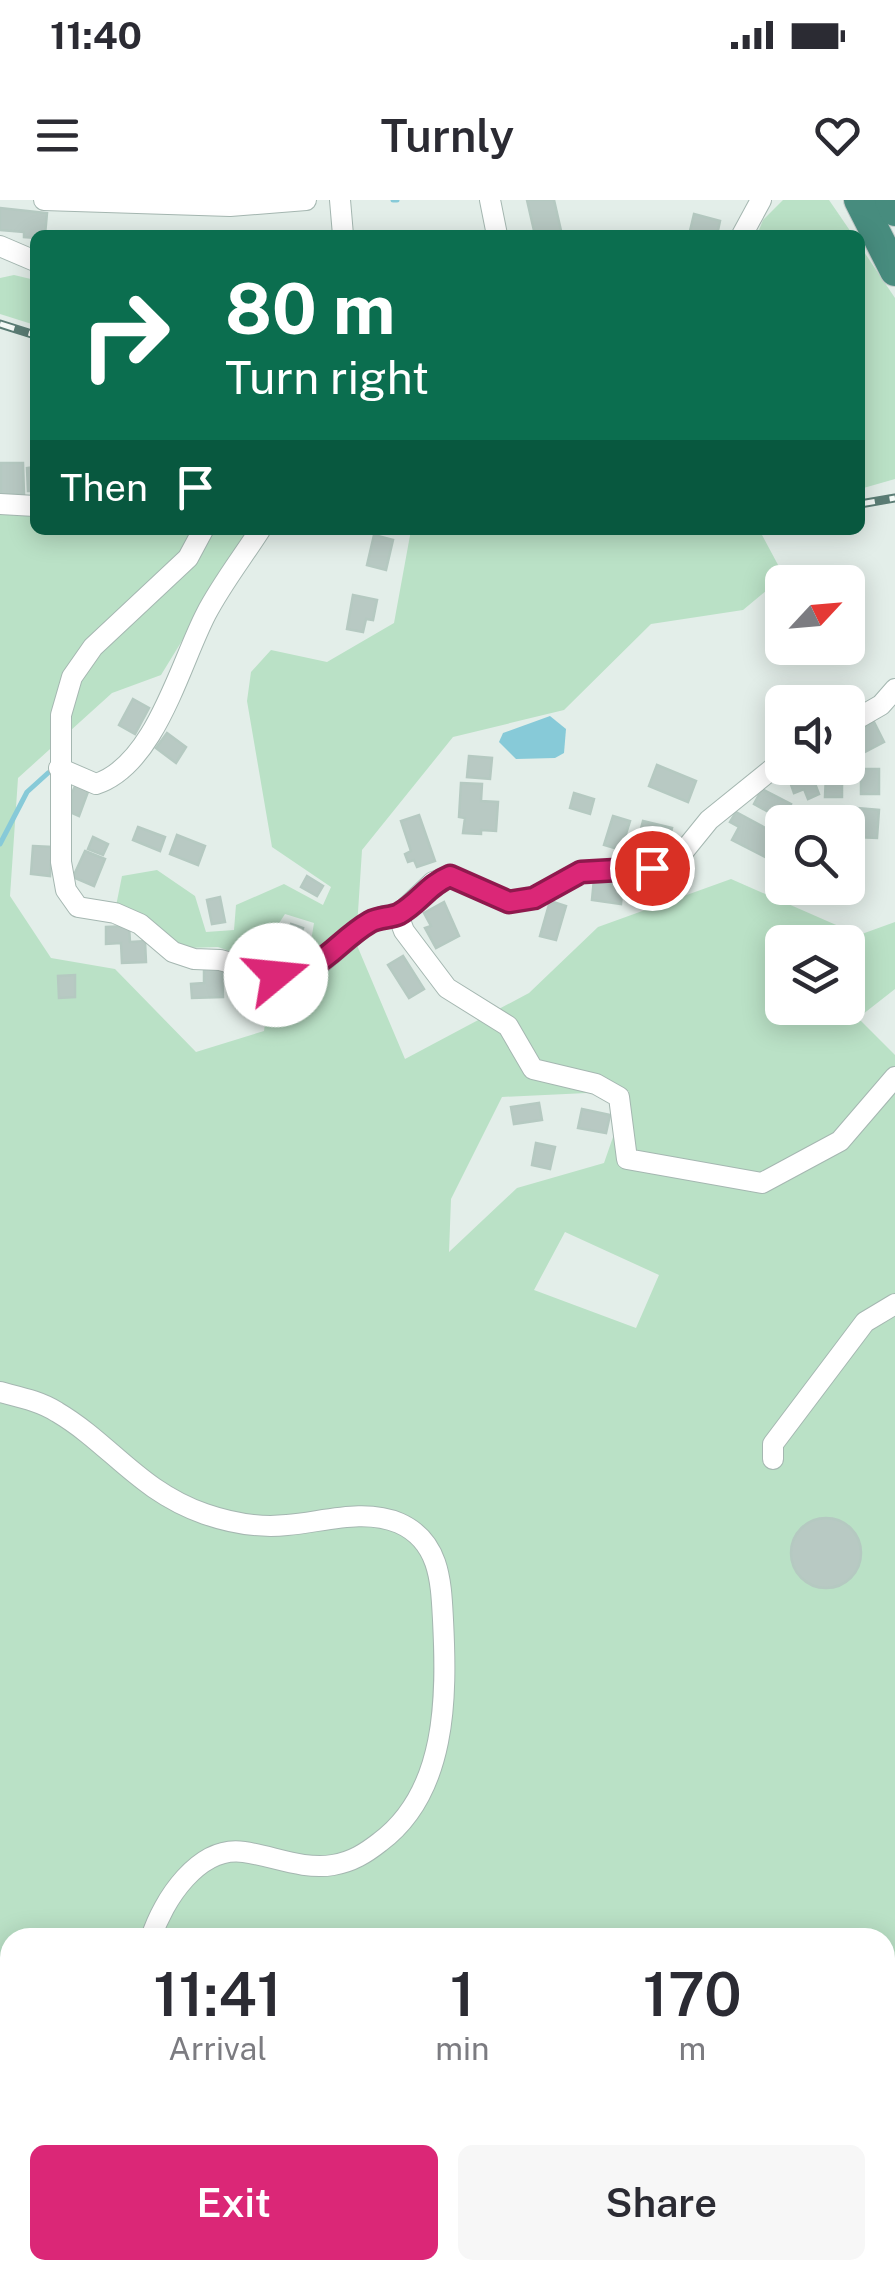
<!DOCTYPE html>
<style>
body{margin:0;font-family:"Public Sans",sans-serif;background:#f7f7f7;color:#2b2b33;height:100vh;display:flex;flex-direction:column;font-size:38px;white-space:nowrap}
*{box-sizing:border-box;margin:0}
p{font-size:32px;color:#7c7c81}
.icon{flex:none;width:55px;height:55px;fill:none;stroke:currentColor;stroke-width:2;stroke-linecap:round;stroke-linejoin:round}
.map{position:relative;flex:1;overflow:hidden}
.panel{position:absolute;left:0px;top:1728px;width:895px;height:352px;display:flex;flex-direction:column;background:#fff;border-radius:30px 30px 0 0;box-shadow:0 5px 25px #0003}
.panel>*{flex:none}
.banner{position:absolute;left:30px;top:30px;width:835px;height:305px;border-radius:15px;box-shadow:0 5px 25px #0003;background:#0b6e4f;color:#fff;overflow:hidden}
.needle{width:65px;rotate:64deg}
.fabs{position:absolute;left:765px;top:365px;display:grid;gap:20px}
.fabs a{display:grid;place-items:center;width:100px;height:100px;border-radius:15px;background:#fff;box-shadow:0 5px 25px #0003;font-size:50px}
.pin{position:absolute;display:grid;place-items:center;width:85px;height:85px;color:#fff;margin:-42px;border:5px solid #fff;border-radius:50%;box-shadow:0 2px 10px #0007}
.me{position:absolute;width:110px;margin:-55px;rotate:73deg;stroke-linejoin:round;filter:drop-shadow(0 0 8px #0008)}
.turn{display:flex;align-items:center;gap:35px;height:210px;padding:0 30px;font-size:45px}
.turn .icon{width:130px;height:130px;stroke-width:2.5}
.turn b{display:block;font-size:70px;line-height:85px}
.then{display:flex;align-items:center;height:95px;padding:0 30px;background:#0003;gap:20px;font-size:38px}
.eta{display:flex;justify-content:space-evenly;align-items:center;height:170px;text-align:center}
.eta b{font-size:60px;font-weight:600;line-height:70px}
.action{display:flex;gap:20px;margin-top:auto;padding:20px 30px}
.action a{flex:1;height:115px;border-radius:15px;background:#db2777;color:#fff;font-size:40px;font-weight:600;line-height:115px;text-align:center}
.action a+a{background:#f7f7f7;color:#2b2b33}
.status{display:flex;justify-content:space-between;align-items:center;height:70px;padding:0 50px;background:#fff;direction:ltr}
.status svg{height:28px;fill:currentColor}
header{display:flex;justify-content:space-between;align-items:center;height:130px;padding:0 30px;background:#fff;font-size:45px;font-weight:600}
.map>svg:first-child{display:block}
</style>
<div class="status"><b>11:40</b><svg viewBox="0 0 49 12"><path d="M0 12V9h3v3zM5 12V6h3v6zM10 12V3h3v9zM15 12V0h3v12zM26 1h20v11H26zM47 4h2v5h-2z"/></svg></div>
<header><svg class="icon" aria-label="menu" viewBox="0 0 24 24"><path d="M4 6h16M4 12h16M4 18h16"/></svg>Turnly<svg class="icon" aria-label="heart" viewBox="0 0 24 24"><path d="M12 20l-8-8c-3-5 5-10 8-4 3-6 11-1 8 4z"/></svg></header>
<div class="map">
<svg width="895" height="2079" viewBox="0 0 895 2079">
<rect width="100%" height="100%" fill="#e3eee9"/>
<g fill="#bae1c6" fill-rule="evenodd">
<polygon points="783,0 829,0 853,35 757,35 763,20"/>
<polygon points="860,46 895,98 895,279 860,289"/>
<polygon points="14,75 35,80 35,125 0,114 0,78"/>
<path d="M 0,314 L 35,314 L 35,330 L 250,330 L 161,475 L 112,493 L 18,578 L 10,696 L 51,758 L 115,769 L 196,852 L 264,831 L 268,799 L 305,777 L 314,723 L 285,714 L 255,760 L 218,747 L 187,748 L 116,706 L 122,676 L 157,670 L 195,696 L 206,732 L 234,730 L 236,705 L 284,684 L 323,705 L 331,687 L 272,647 L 247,501 L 251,472 L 271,450 L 327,462 L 394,423 L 411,330 L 713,330 L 762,335 L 784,376 L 743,410 L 651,424 L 564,510 L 453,537 L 362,650 L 356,743 L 405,859 L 529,793 L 598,727 L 731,679 L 859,735 L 895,722 L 895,789 L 858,818 L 895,855 L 895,1868 L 885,1867 L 885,1738 L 10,1738 L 10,2070 L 885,2070 L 885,1977 L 895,1995 L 895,2079 L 0,2079 ZM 782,742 L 848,742 L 848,808 L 782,808 ZM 629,891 L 604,963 L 517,988 L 449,1052 L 451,999 L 502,897 ZM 565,1032 L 659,1075 L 636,1128 L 534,1090 Z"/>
</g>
<polygon fill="#87cad8" points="550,516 566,529 564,553 555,558 516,559 499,542 503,533"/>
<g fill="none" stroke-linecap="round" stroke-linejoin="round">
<g stroke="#87cad8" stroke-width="5">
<polyline points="393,0 397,0"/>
<polyline points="0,644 27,592 48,573"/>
</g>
</g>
<g fill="#b8c9c3" stroke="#b5c9c1" stroke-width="2.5">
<polygon points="527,0 554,0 562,35 535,35"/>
<polygon points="0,8 47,13 45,35 35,35 35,38 24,37 24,32 0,30"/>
<polygon points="694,14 720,21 717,35 690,31"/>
<polygon points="1,263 23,263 24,294 1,295"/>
<polygon points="35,267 35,291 28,291 27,268"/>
<polygon points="374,335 393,340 386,370 367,365"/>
<polygon points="353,395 377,400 373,420 366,419 363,432 347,429"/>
<polygon points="133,499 149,508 135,534 119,525"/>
<polygon points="874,522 884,542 859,555 849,536"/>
<polygon points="167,533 186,547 176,563 156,548"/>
<polygon points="469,556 492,558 490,579 467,577"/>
<polygon points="657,565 696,581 688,602 649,586"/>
<polygon points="809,568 819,594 808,599 804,589 794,593 788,576"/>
<rect x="861" y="569" width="18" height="25"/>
<polygon points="826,575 842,575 842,597 825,597"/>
<polygon points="461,583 482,584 481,601 498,602 496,631 481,630 481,634 463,633 465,618 459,617"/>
<polygon points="76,584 89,589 79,616 72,613 72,593"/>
<polygon points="762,589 791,604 783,620 754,604"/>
<polygon points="574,593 594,599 590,614 570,608"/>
<polygon points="857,608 879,610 877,638 855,637"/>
<polygon points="736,612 782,637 773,661 732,640 739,627 730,622"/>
<polygon points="419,615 435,661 417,667 414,660 408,662 405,654 411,651 401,621"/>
<polygon points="613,616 630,621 621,650 604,645"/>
<polygon points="643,621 672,628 667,648 638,640"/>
<polygon points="138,627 165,637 160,651 133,640"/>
<polygon points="177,635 205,646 198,665 170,654"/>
<polygon points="93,637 108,644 103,655 88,649"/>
<polygon points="33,646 52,647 50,676 31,674"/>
<polygon points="85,651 105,659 94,686 73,677"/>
<polygon points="848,655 855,656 848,690 836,688 848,688"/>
<polygon points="307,676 323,686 317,696 301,687"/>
<polygon points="594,679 623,683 621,704 592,700"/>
<polygon points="220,697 225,722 212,724 207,700"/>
<polygon points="550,701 566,706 556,740 540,736"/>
<polygon points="444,702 459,736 436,748 425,728 431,726 424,713"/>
<polygon points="291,724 303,728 296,746 285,742"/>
<polygon points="129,726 130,742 145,741 146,762 122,763 121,743 106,744 106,727"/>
<polygon points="403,756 424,789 409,798 388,765"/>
<polygon points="204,768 222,768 223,797 192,798 191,784 204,783"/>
<polygon points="75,775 75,797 59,798 58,776"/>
<polygon points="539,903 542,920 514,924 511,907"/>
<polygon points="582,909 610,915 606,933 578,928"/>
<polygon points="536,943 555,947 550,969 532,965"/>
<circle cx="826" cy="1353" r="35"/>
</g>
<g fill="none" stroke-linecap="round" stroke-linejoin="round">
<g stroke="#a5b7b1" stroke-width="22">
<g id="minor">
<polyline points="44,0 230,6 306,0"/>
<polyline points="340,0 343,35"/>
<polyline points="490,0 497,35"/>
<polyline points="742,35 761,0"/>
<polyline points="0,46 35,61"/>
<polyline points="0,304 35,306"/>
<polyline points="203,330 188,358 93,447 72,477 61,515 61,662 66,690 78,707 115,713 140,724 173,752 194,759 220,760 276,775 296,774 321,763 368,723 384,716 398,715 433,682 450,676 509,702 535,698 581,672 652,668 679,657 709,620 782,561"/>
<polyline points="848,524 881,505 895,489"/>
<path d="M 59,568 L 96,584 C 155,565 180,464 206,414 C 221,385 242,358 260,330"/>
<polyline points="398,715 404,731 447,788 508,826 533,869 596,884 619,897 627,959 762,983 840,941 895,877"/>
<path d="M 0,1192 C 19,1197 40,1201 57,1212 C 111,1244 139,1291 205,1314 C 231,1323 259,1328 287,1325 C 323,1322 364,1308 399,1323 C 440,1341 441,1382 443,1420 C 447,1497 447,1592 380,1642 C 366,1653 352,1662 333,1665 C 303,1670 273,1656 244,1652 C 199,1645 163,1700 151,1738"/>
<polyline points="773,1259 773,1244 865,1122 895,1104"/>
<polyline points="133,2070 138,2079"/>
</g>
</g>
<g stroke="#c1cac8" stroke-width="32">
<g id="trunk">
<polyline points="859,0 895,71"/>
<polyline points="890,0 895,11"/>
</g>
</g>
<use href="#minor" stroke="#fff" stroke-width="20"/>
<use href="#trunk" stroke="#478c7e" stroke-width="30"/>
<g stroke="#5b7d75" stroke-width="9">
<g id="rail">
<polyline points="0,124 35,135"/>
<polyline points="860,304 895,298"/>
</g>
</g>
<use href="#rail" stroke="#f4faf7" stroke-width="5" stroke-dasharray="15" stroke-linecap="butt"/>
</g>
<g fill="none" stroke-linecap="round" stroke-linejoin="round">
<g stroke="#8e194d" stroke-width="25">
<path id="route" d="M 276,775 C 323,773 334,743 370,722 C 379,717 391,718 399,714 C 419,703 428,685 450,676 L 509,702 L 534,698 L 581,672 L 652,668"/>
</g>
<use href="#route" stroke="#db2777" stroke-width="18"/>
</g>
</svg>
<div class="fabs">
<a><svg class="needle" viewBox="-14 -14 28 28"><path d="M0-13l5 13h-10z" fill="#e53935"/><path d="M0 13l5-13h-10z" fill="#7c7c81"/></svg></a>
<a><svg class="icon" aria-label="sound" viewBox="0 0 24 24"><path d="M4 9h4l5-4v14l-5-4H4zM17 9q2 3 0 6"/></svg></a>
<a><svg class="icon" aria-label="search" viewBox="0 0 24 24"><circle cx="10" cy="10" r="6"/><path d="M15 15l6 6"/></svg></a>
<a><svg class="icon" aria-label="layers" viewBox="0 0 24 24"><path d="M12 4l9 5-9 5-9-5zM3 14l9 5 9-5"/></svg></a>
</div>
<div class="pin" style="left:652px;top:668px;background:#d93025"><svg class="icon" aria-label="arrive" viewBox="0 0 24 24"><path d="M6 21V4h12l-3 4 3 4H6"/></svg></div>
<svg class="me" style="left:276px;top:775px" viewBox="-20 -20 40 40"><circle r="19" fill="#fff"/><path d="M0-13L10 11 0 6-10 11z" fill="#db2777"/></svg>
<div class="banner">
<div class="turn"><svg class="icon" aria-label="right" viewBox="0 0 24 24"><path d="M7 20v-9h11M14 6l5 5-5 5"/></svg><div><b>80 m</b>Turn right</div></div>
<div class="then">Then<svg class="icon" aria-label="arrive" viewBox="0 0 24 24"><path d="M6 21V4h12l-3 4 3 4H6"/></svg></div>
</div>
<section class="panel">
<div class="eta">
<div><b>11:41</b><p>Arrival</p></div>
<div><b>1</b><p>min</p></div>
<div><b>170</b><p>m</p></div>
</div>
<div class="action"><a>Exit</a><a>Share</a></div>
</section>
</div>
